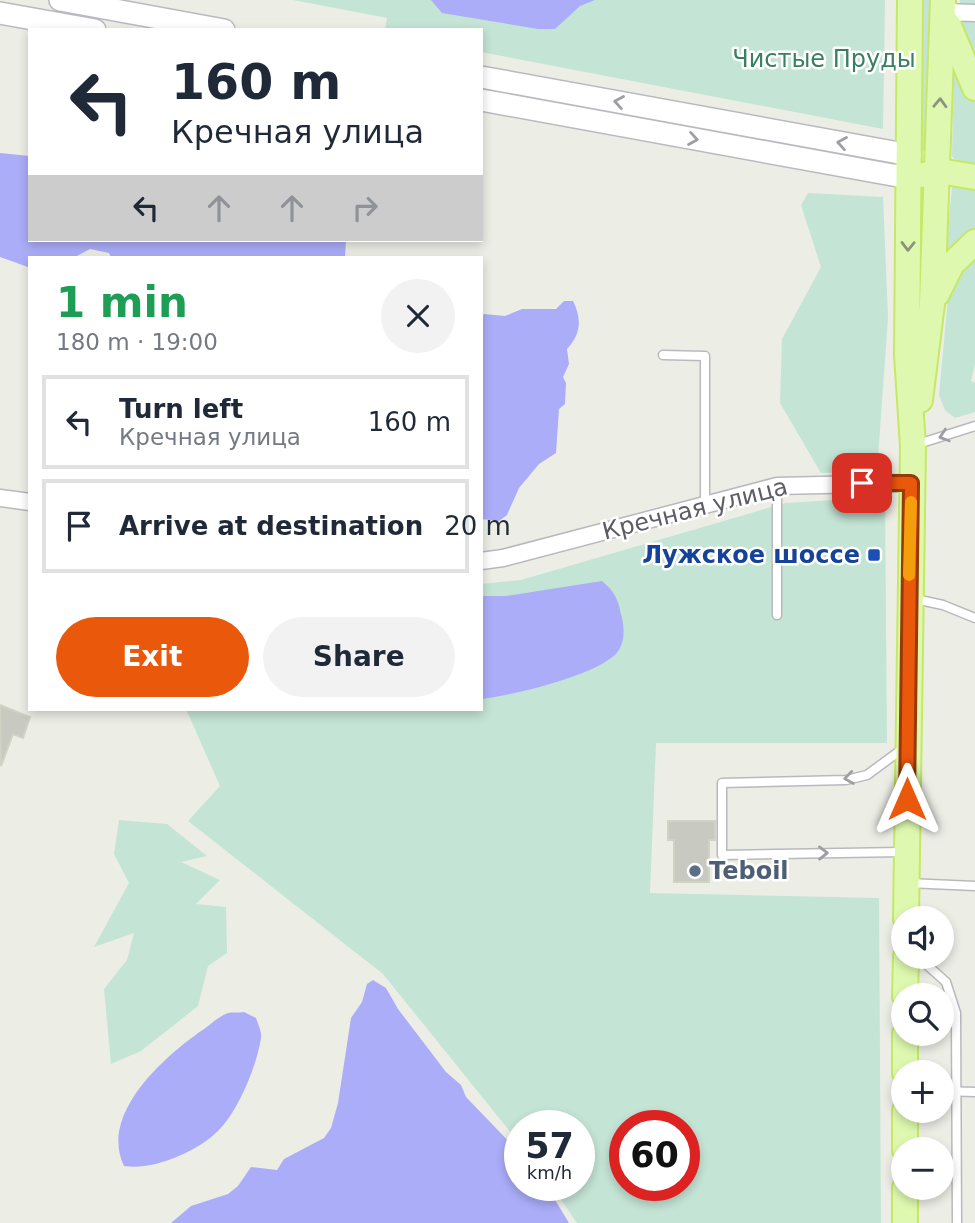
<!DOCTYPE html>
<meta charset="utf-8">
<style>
body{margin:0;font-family:"DejaVu Sans",sans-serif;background:#f2f2f3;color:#1f2937;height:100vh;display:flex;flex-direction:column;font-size:26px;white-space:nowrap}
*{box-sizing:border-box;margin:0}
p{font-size:23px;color:#747a83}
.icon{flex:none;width:38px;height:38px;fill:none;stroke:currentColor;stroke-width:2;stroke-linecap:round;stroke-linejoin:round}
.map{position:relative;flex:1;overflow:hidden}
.details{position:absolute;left:28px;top:256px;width:455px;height:455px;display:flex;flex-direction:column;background:#fff;border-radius:0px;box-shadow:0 4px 10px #0003}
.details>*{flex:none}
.top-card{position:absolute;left:28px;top:28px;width:455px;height:214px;border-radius:0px;box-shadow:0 4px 10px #0003;background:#fff;color:#1f2937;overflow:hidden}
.tools{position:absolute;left:891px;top:906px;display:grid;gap:14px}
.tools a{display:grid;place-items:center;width:63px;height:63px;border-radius:50%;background:#fff;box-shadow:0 4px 10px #0003;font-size:35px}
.speed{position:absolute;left:504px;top:1110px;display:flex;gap:14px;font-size:35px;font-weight:700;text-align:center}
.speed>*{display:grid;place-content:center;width:91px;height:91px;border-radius:50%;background:#fff;box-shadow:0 4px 10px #0003;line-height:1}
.speed small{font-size:18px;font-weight:400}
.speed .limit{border:10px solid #d22;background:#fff;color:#111}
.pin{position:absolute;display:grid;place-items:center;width:60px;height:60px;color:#fff;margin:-30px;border-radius:14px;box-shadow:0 4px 10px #0006}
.me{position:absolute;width:77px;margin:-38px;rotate:0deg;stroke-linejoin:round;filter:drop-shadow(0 0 5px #0008)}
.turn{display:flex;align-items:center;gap:24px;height:147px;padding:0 28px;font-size:32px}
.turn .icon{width:91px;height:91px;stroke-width:2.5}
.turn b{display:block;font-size:49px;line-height:60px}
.lanes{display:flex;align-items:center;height:66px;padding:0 28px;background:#0003;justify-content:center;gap:35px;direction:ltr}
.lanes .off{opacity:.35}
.round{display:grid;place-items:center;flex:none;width:74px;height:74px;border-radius:37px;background:#f2f2f3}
.overview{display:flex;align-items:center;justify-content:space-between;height:119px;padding:0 28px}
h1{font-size:42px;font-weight:700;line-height:52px;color:#1e9e55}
.cta{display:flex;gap:14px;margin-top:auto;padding:14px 28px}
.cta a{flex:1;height:80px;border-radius:42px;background:#ea580c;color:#fff;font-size:28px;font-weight:700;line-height:80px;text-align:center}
.cta a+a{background:#f2f2f3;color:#1f2937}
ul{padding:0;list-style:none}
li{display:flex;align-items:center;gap:21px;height:94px;margin:0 14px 10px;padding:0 14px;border:4px solid #e0e1e3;border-radius:0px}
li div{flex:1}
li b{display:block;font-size:26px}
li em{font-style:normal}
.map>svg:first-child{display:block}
</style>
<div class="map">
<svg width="975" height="1223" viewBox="0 0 975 1223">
<rect width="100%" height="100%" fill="#eceee6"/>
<g fill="#c4e4d5" fill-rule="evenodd">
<polygon points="293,0 885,0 883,129 481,52 481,30 385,30 387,18"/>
<polygon points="918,0 936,0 934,150 925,152 918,147"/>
<polygon points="960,0 975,0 975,55 959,24"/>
<polygon points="954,73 975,103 975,164 954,159 952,156"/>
<polygon points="952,186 975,189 975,230 946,253"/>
<polygon points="808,193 883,197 888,318 877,471 821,473 780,403 782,339 821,267 801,205"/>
<polygon points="975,252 975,364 971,381 975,383 975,412 955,418 945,410 939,395 949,287"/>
<path d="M 885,497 L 887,743 L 656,743 L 650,893 L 879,898 L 881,1223 L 577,1223 L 551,1185 L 579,1185 L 579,1125 L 520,1125 L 520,1144 L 383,974 L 188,821 L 220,786 L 186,709 L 481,709 L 481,584 L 521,580 L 785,503 ZM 625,1125 L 684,1125 L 684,1185 L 625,1185 Z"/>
<polygon points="119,820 167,824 207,856 181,862 220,880 196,904 226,907 227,953 208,966 198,1006 141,1051 111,1064 104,989 127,960 134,933 94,947 129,883 114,854"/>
</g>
<g fill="#abadf9">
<polygon points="431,0 595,0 580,6 555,29 538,29 442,13"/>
<polygon points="0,153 30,156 30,240 346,240 345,257 111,257 109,253 90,249 75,257 30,257 28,267 0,257"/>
<path d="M 564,301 L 573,301 C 582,319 581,334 567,349 L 569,364 L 563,377 L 566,383 L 565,404 L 559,409 L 556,453 L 539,464 L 519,488 L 507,515 L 499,521 L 481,519 L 481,317 L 484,314 L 505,316 L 522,309 L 556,309 Z"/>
<path d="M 602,581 C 616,593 618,600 622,618 C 624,628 625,640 619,650 C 604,674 510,696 481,699 L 481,596 L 506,596 Z"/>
<polygon points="373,980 386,988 398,1009 446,1072 461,1085 466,1097 520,1153 520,1185 546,1185 569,1223 171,1223 191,1206 228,1194 238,1186 251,1167 277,1170 284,1159 324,1138 331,1128 338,1103 351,1018 362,1002 367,984"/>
<path d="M 244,1012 L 256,1018 C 258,1024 262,1032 261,1038 C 257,1065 238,1112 218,1131 C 198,1151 153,1171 124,1166 C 99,1114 164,1057 201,1031 C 209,1026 219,1016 228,1013 C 232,1012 239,1013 244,1012 Z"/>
</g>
<g fill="#c8cac2" stroke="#cfd3c4" stroke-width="2">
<polygon points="0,705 30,717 23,738 13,734 1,766"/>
<polygon points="668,821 715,821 715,840 709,840 709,882 674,882 674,840 668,840"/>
</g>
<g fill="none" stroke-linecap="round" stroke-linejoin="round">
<g stroke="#b9b8be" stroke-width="11">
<g id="service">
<polyline points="663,355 705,356 705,505"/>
<polyline points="918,444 975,426"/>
<polyline points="915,599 943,605 975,618"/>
<polyline points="777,615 777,486"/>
<polyline points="903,852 722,855 722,783 846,780 867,775 905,747"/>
<polyline points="908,883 975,886"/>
<polyline points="918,957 946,982 956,1013 957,1223"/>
<polyline points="942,1091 975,1092"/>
</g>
</g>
<g stroke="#b9b8be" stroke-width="19">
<g id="minor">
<polyline points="943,12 975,13"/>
<polyline points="0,498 30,502"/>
<polyline points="481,561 503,558 777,486 911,483"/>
</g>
</g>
<g stroke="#bab9c0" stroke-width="24">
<g id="secondary">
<polyline points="60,0 224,30"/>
<polyline points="0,13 95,30"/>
<polyline points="481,77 910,155"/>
<polyline points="481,100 909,178"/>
</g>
</g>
<g stroke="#c6e865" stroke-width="28">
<g id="primary">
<polyline points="948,24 975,88"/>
<polyline points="924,175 939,171 975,177"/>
<polyline points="937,294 952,264 975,242"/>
<polyline points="920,400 932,304 943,0"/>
<polyline points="906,919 913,446 907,355 910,0"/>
<polyline points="905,996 906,957"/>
<polyline points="905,1073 905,1034"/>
<polyline points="905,1150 905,1111"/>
<polyline points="905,1223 905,1188"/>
</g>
</g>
<use href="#service" stroke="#fff" stroke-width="8"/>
<use href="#minor" stroke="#fff" stroke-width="16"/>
<use href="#secondary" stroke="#fff" stroke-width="21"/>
<use href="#primary" stroke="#def9af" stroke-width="24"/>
</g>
<defs><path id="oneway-chevron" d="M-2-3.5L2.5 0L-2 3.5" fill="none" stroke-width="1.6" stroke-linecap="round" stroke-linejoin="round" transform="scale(1.75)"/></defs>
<g stroke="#9e9ea3">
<use href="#oneway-chevron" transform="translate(619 102) rotate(-170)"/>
<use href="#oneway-chevron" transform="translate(693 139) rotate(10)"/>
<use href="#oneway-chevron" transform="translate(842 143) rotate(-170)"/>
<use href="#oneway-chevron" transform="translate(944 436) rotate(162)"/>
<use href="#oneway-chevron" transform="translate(849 778) rotate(172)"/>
<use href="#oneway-chevron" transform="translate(823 853) rotate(-1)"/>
</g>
<g stroke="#8b947f">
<use href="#oneway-chevron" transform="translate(940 103) rotate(-88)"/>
<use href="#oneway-chevron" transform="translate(908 246) rotate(91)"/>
</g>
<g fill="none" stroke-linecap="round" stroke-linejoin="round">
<g stroke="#983908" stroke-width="18">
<polyline id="route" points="862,483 911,483 907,799"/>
</g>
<use href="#route" stroke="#ea580c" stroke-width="12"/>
<polyline stroke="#f59e0b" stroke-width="12" points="909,575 911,502"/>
</g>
<rect fill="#1a4fb4" stroke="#fff" stroke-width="2.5" x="867" y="548" width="14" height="14" rx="3.5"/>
<circle fill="#5c6f8a" stroke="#fff" stroke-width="2.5" cx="695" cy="871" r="7"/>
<g text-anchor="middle" stroke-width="5" stroke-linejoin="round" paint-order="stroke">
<g font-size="24" fill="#3a7f62" stroke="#fff">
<text x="824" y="67">Чистые Пруды</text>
</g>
<g font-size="24" fill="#5e5d65" stroke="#fff">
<text transform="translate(695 509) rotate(-14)" y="8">Кречная улица</text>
</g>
<g font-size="24" font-weight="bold" fill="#164399" stroke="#fff" text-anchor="end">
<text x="860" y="563">Лужское шоссе</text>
</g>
<g font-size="24" font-weight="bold" fill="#4e5e75" stroke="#fff" text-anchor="start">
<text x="709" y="879">Teboil</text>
</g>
</g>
</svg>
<div class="tools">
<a><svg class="icon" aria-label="sound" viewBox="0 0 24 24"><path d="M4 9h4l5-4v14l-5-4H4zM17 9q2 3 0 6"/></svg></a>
<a><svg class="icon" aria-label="search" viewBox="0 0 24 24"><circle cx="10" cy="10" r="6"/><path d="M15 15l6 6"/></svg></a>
<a>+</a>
<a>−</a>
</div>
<div class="speed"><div>57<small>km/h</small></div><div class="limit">60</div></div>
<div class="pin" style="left:862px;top:483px;background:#d93025"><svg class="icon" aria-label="arrive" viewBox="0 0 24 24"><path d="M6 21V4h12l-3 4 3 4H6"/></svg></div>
<svg class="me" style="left:907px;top:799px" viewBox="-20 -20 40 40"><path d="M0-17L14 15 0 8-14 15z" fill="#ea580c" stroke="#fff" stroke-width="4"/></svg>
<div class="top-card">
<div class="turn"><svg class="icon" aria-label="left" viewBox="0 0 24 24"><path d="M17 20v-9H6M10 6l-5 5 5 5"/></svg><div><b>160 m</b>Кречная улица</div></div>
<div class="lanes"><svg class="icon" aria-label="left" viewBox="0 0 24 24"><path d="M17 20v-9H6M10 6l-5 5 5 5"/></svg><svg class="icon off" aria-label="ahead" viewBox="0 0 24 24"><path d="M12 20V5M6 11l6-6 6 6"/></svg><svg class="icon off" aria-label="ahead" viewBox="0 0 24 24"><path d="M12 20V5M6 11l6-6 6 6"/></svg><svg class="icon off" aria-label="right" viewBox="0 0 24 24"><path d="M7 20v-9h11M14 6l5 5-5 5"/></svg></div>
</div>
<section class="details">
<div class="overview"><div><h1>1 min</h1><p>180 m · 19:00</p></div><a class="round"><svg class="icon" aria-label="close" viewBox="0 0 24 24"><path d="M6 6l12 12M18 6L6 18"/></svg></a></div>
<ul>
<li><svg class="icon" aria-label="left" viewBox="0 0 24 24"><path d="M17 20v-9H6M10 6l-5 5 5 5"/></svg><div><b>Turn left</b><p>Кречная улица</p></div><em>160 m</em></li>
<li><svg class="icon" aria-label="arrive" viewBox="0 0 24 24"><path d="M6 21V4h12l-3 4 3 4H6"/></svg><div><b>Arrive at destination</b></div><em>20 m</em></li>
</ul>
<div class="cta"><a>Exit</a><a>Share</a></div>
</section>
</div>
